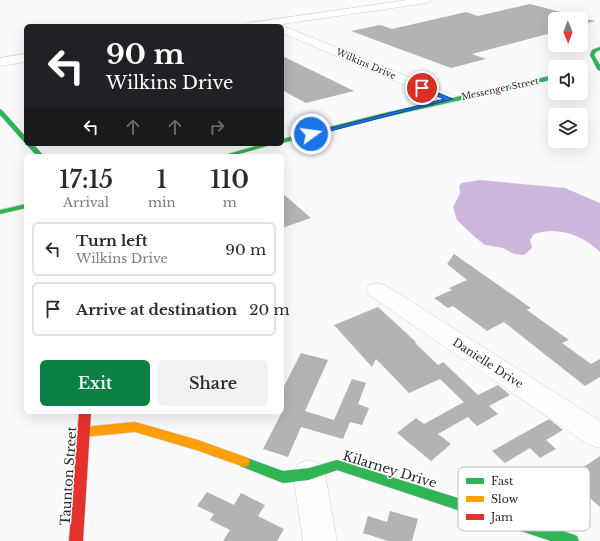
<!DOCTYPE html>
<style>
body{margin:0;font-family:"Libre Baskerville",serif;background:#f2f2f3;color:#2b2b33;height:100vh;display:flex;flex-direction:column;font-size:15px;white-space:nowrap}
*{box-sizing:border-box;margin:0}
p{font-size:13px;color:#7c7c81}
.icon{flex:none;width:22px;height:22px;fill:none;stroke:currentColor;stroke-width:2;stroke-linecap:round;stroke-linejoin:round}
.map{position:relative;flex:1;overflow:hidden}
.side{position:absolute;left:24px;top:154px;width:260px;height:260px;display:flex;flex-direction:column;background:#fff;border-radius:6px;box-shadow:0 4px 16px #0002}
.side>*{flex:none}
.top-card{position:absolute;left:24px;top:24px;width:260px;height:122px;border-radius:6px;box-shadow:0 4px 16px #0002;background:#202124;color:#fff;overflow:hidden}
.needle{width:26px;rotate:179deg}
.controls{position:absolute;left:548px;top:12px;display:grid;gap:8px}
.controls a{display:grid;place-items:center;width:40px;height:40px;border-radius:6px;background:#fff;box-shadow:0 4px 16px #0002;font-size:20px}
.pin{position:absolute;display:grid;place-items:center;width:34px;height:34px;color:#fff;margin:-17px;border:2px solid #fff;border-radius:50%;box-shadow:0 1px 4px #0007}
.me{position:absolute;width:44px;margin:-22px;rotate:76deg;stroke-linejoin:round;filter:drop-shadow(0 0 3px #0008)}
.turn{display:flex;align-items:center;gap:14px;height:84px;padding:0 16px;font-size:18px}
.turn .icon{width:52px;height:52px;stroke-width:2.5}
.turn b{display:block;font-size:28px;line-height:34px}
.lanes{display:flex;align-items:center;height:38px;padding:0 16px;background:#0003;justify-content:center;gap:20px;direction:ltr}
.lanes .off{opacity:.35}
.eta{display:flex;justify-content:space-evenly;align-items:center;height:68px;text-align:center}
.eta b{font-size:24px;font-weight:600;line-height:28px}
.button{display:flex;gap:8px;margin-top:auto;padding:8px 16px}
.button a{flex:1;height:46px;border-radius:6px;background:#0b8043;color:#fff;font-size:16px;font-weight:600;line-height:46px;text-align:center}
.button a+a{background:#f2f2f3;color:#2b2b33}
ul{padding:0;list-style:none}
li{display:flex;align-items:center;gap:12px;height:54px;margin:0 8px 6px;padding:0 8px;border:2px solid #e1e1e2;border-radius:6px}
li div{flex:1}
li b{display:block;font-size:15px}
li em{font-style:normal}
.map>svg:first-child{display:block}
</style>
<div class="map">
<svg width="600" height="541" viewBox="0 0 600 541">
<rect width="100%" height="100%" fill="#faf9fb"/>
<path fill="#cfb6dc" d="M 480,180 L 565,188 L 600,203 L 600,252 C 583,235 557,226 534,234 L 530,240 L 532,248 L 524,255 L 514,254 L 503,248 L 485,245 L 476,238 L 457,220 L 453,207 L 460,193 L 459,186 L 462,183 Z"/>
<g fill="#b3b2b4">
<polygon points="530,4 595,21 581,25 581,19 555,19 555,32 472,54 486,59 451,68 351,31 380,25 392,29 466,12 478,16"/>
<polygon points="282,56 311,70 354,91 306,103 282,90"/>
<polygon points="282,193 311,218 282,228"/>
<polygon points="454,254 531,308 527,310 569,340 562,343 591,364 600,359 600,377 585,386 504,322 487,331 453,306 448,308 434,298 452,290 449,288 467,280 447,264"/>
<polygon points="378,307 416,342 415,343 438,365 443,362 478,395 498,385 510,395 489,406 498,414 477,426 468,417 438,434 451,444 431,461 397,433 416,418 424,424 464,402 440,379 409,393 376,359 372,367 334,325"/>
<polygon points="301,353 328,360 305,411 334,420 352,379 366,383 358,404 369,408 362,425 350,422 343,439 301,427 288,457 263,449 282,412 282,390"/>
<polygon points="549,419 563,430 546,440 556,449 540,458 530,448 505,463 492,451"/>
<polygon points="600,456 600,507 583,492 563,506 548,491"/>
<polygon points="207,492 234,505 241,493 265,505 258,516 284,529 277,541 223,541 230,530 210,520 214,514 197,506"/>
<polygon points="390,511 418,519 412,541 388,541 363,533 368,516 387,522"/>
</g>
<g fill="none" stroke-linecap="round" stroke-linejoin="round">
<g stroke="#d1d0d1" stroke-width="1">
<g id="street">
<polygon points="408,0 432,0 427,3 269,26 243,26 248,23"/>
<polygon points="281,26 286,27 455,96 457,99 455,102 450,103 445,102 282,33"/>
<polygon points="26,54 26,62 0,66 0,58"/>
<polygon points="377,283 385,285 600,421 600,448 589,445 369,295 366,290 369,285"/>
<polygon points="309,460 320,464 325,474 337,541 303,541 293,474 298,464"/>
</g>
</g>
<g stroke="#d1d0d1" stroke-width="1">
<g id="fast">
<polygon points="600,47 600,50 596,52 594,55 600,65 600,71 597,69 590,55 592,50"/>
<polygon points="555,75 555,79 381,118 282,143 282,139 380,114"/>
<polygon points="0,109 2,110 26,137 26,143 24,142 0,115"/>
<polygon points="26,144 33,144 44,156 37,156"/>
<polygon points="263,144 274,144 232,156 221,156"/>
<polygon points="26,204 26,208 0,214 0,210"/>
<polygon points="244,457 283,471 309,468 337,460 572,534 577,536 579,541 551,541 337,470 309,480 283,483 240,466 238,462 240,458"/>
</g>
</g>
<g stroke="#d1d0d1" stroke-width="1">
<polygon id="slow" points="135,422 198,440 248,458 250,462 248,466 244,467 196,450 135,432 84,437 80,435 78,432 80,429 84,427"/>
</g>
<g stroke="#d1d0d1" stroke-width="1">
<polygon id="jam" points="79,412 91,412 83,541 69,541"/>
</g>
<use href="#street" fill="#fefefe" fill-rule="evenodd"/>
<use href="#fast" fill="#30b455" fill-rule="evenodd"/>
<use href="#slow" fill="#ff9f0a" fill-rule="evenodd"/>
<use href="#jam" fill="#e5322d" fill-rule="evenodd"/>
</g>
<polygon fill="#1a73e8" stroke="#114b97" points="420,87 424,87 453,99 311,136 308,134 444,99 420,89"/>
<g text-anchor="middle" stroke-width="3" stroke-linejoin="round" paint-order="stroke">
<g font-size="9" fill="#292829" stroke="#fff">
<text transform="translate(366 64) rotate(23)" y="3">Wilkins Drive</text>
<text transform="translate(500 89) rotate(-12)" y="3">Messenger Street</text>
</g>
<g font-size="11" fill="#292829" stroke="#fff">
<text transform="translate(488 363) rotate(33)" y="4">Danielle Drive</text>
</g>
<g font-size="13" fill="#292829" stroke="#fff">
<text transform="translate(390 469) rotate(17)" y="5">Kilarney Drive</text>
<text transform="translate(68 476) rotate(-86)" y="5">Taunton Street</text>
</g>
</g>
<rect x="458" y="467" width="132" height="64" rx="6" fill="#fff" stroke="#bfbebf" stroke-width="1"/>
<rect x="466" y="478" width="18" height="6" fill="#30b455"/>
<rect x="466" y="496" width="18" height="6" fill="#ff9f0a"/>
<rect x="466" y="514" width="18" height="6" fill="#e5322d"/>
<g font-size="11" fill="#292829">
<text x="491" y="485">Fast</text>
<text x="491" y="503">Slow</text>
<text x="491" y="521">Jam</text>
</g>
</svg>
<div class="controls">
<a><svg class="needle" viewBox="-14 -14 28 28"><path d="M0-13l5 13h-10z" fill="#e53935"/><path d="M0 13l5-13h-10z" fill="#7c7c81"/></svg></a>
<a><svg class="icon" aria-label="sound" viewBox="0 0 24 24"><path d="M4 9h4l5-4v14l-5-4H4zM17 9q2 3 0 6"/></svg></a>
<a><svg class="icon" aria-label="layers" viewBox="0 0 24 24"><path d="M12 4l9 5-9 5-9-5zM3 14l9 5 9-5"/></svg></a>
</div>
<div class="pin" style="left:422px;top:88px;background:#d93025"><svg class="icon" aria-label="arrive" viewBox="0 0 24 24"><path d="M6 21V4h12l-3 4 3 4H6"/></svg></div>
<svg class="me" style="left:311px;top:134px" viewBox="-20 -20 40 40"><circle r="17" fill="#1a73e8" stroke="#fff" stroke-width="3"/><path d="M0-11L8 9 0 5-8 9z" fill="#fff"/></svg>
<div class="top-card">
<div class="turn"><svg class="icon" aria-label="left" viewBox="0 0 24 24"><path d="M17 20v-9H6M10 6l-5 5 5 5"/></svg><div><b>90 m</b>Wilkins Drive</div></div>
<div class="lanes"><svg class="icon" aria-label="left" viewBox="0 0 24 24"><path d="M17 20v-9H6M10 6l-5 5 5 5"/></svg><svg class="icon off" aria-label="ahead" viewBox="0 0 24 24"><path d="M12 20V5M6 11l6-6 6 6"/></svg><svg class="icon off" aria-label="ahead" viewBox="0 0 24 24"><path d="M12 20V5M6 11l6-6 6 6"/></svg><svg class="icon off" aria-label="right" viewBox="0 0 24 24"><path d="M7 20v-9h11M14 6l5 5-5 5"/></svg></div>
</div>
<section class="side">
<div class="eta">
<div><b>17:15</b><p>Arrival</p></div>
<div><b>1</b><p>min</p></div>
<div><b>110</b><p>m</p></div>
</div>
<ul>
<li><svg class="icon" aria-label="left" viewBox="0 0 24 24"><path d="M17 20v-9H6M10 6l-5 5 5 5"/></svg><div><b>Turn left</b><p>Wilkins Drive</p></div><em>90 m</em></li>
<li><svg class="icon" aria-label="arrive" viewBox="0 0 24 24"><path d="M6 21V4h12l-3 4 3 4H6"/></svg><div><b>Arrive at destination</b></div><em>20 m</em></li>
</ul>
<div class="button"><a>Exit</a><a>Share</a></div>
</section>
</div>
